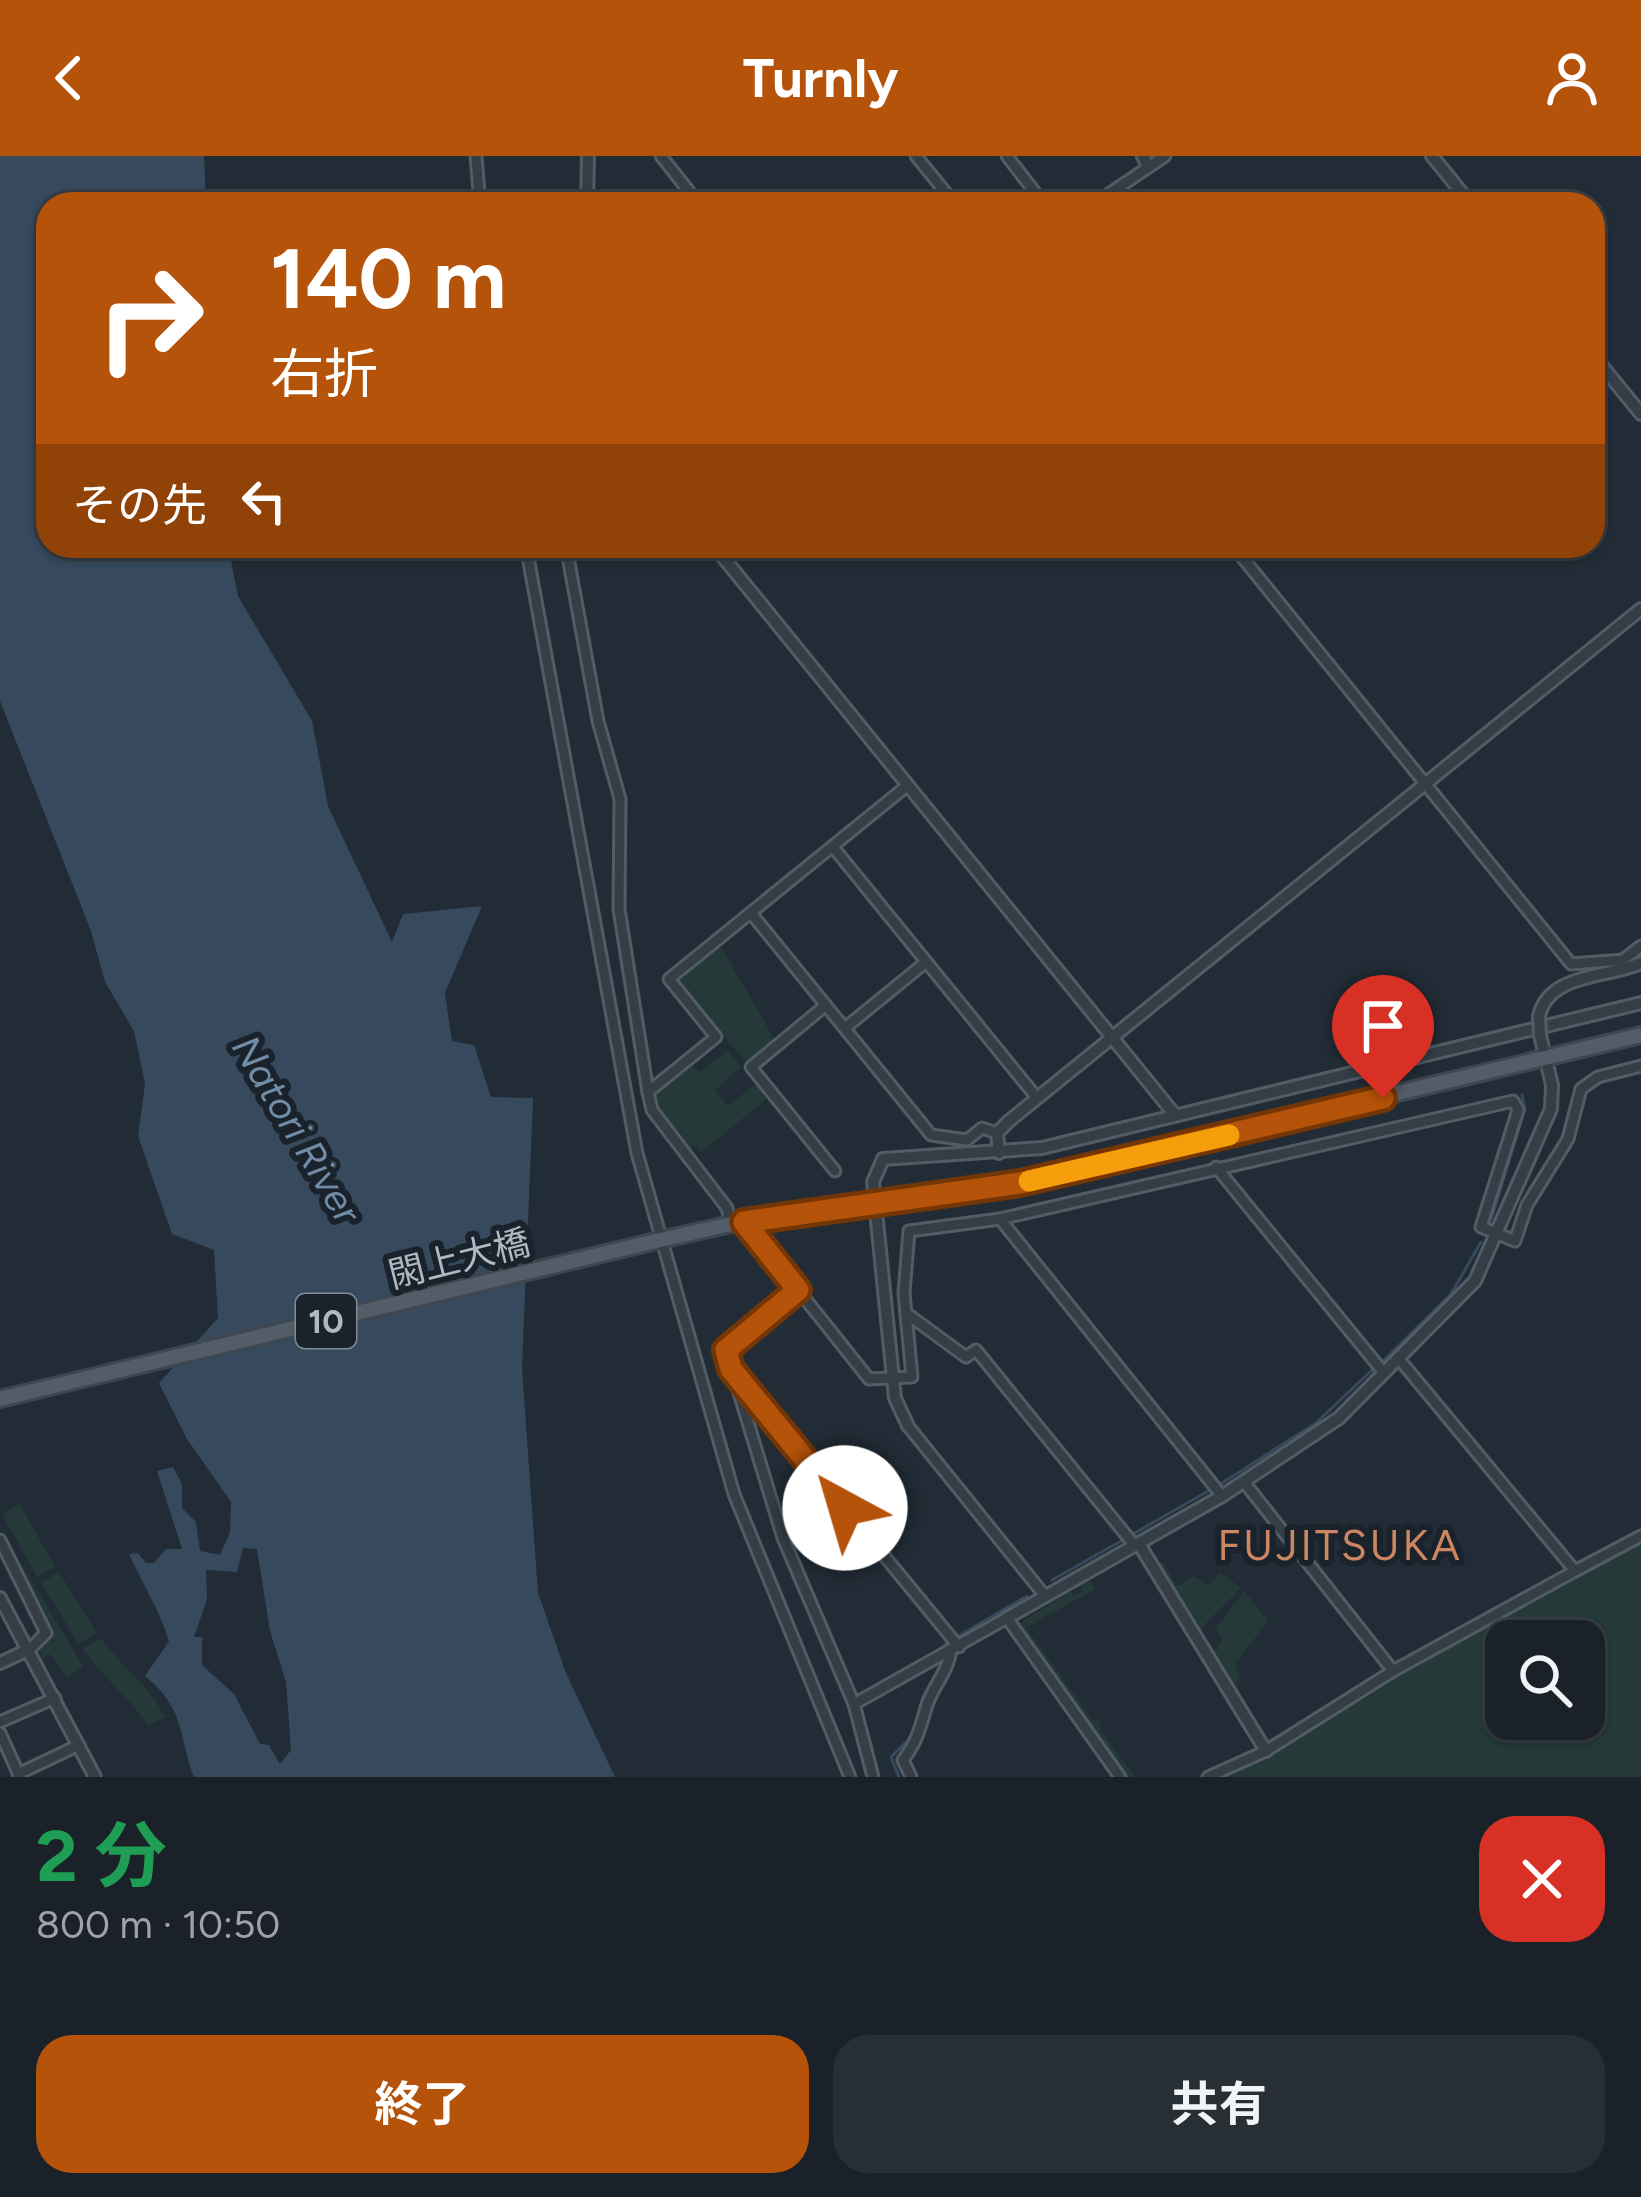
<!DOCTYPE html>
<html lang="ja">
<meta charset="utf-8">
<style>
body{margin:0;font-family:Figtree,"Noto Sans JP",sans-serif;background:#272e34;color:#f1f3f6;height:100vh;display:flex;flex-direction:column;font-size:45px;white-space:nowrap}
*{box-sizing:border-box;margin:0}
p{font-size:39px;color:#9fa3a8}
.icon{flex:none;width:66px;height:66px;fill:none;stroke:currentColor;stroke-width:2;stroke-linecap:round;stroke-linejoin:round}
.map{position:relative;height:1621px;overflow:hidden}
.panel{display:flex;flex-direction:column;background:#1a2128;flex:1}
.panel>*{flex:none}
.top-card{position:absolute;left:36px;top:36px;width:1569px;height:366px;border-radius:36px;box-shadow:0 3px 9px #0004,0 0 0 3px #383e45;background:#b45309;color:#fff;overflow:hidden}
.controls{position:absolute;left:1485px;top:1464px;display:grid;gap:24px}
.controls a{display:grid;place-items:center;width:120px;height:120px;border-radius:24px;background:#1a2128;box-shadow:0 3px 9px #0004,0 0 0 3px #383e45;font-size:60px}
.pin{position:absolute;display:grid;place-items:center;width:102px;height:102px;color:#fff;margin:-123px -51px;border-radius:50% 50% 50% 0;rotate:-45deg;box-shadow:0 0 12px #0007}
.pin .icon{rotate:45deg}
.me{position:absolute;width:132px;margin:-66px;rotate:321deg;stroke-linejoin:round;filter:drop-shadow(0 0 9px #0008)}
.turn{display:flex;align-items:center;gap:42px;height:252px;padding:0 36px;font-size:54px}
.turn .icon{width:156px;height:156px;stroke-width:2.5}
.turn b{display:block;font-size:84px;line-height:102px}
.then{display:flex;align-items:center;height:114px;padding:0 36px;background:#0003;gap:24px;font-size:45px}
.round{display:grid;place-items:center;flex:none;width:126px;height:126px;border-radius:36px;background:#272e34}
.head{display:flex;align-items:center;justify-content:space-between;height:204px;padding:0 36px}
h1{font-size:72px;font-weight:700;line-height:90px;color:#1e9e55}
.button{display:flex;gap:24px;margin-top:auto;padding:24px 36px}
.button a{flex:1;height:138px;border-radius:36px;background:#b45309;color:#fff;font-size:48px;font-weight:700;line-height:138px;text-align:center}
.button a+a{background:#272e34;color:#f1f3f6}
header{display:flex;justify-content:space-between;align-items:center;height:156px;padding:0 36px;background:#b45309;color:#fff;font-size:54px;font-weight:700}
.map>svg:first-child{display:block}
</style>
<header><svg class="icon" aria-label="back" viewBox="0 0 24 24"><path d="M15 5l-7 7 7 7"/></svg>Turnly<svg class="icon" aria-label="person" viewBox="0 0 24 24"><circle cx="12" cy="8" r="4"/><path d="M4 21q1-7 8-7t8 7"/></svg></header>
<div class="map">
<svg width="1641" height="1621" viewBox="0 0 1641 1621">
<rect width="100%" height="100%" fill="#222c36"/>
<g fill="#243938" fill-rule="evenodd">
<polygon points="719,787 775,884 747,907 674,822"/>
<polygon points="728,894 741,911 715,934 728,950 755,928 767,943 701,996 695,990 690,993 659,956 653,938 691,907 699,916"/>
<polygon points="20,1348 55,1411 37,1421 2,1358"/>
<polygon points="0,1373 83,1510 67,1522 50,1498 42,1503 39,1497 49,1474"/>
<path d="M 1641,1387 L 1641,1621 L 1226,1621 L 1276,1598 L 1395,1521 ZM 1584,1485 L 1584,1563 L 1506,1563 L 1506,1485 Z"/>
<polygon points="1162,1405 1177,1430 1194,1420 1209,1430 1220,1416 1241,1432 1199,1474 1158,1408"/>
<polygon points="59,1416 97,1477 79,1488 41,1427"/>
<polygon points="1091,1425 1095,1433 1026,1472 1094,1566 1099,1564 1100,1574 1135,1621 1122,1621 1017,1469 1071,1435 1074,1440 1083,1435 1081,1430"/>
<polygon points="1244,1435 1268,1465 1235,1508 1240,1522 1233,1530 1213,1496 1222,1484 1216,1472"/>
<path d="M 101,1482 C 121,1511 150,1529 165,1561 L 148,1569 C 128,1541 103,1521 83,1493 Z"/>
</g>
<path fill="#36495d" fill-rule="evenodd" d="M 0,0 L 204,0 L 206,48 L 48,48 L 48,390 L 228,390 L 238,440 L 312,565 L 328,650 L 392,786 L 403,758 L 482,750 L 445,837 L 452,885 L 474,889 L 491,941 L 533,942 L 522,1212 L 538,1437 L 566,1517 L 615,1621 L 194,1621 C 178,1578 186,1554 145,1520 L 169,1485 C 159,1453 143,1429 129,1398 L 138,1397 L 146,1407 L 154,1407 L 166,1393 L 182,1393 L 157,1315 L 173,1311 L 182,1328 L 182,1352 L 196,1366 L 200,1395 L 220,1399 L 230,1376 L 231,1346 L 187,1283 L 159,1227 L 218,1162 L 214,1094 L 172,1078 L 138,980 L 145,928 L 134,875 L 105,826 L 91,775 L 0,545 ZM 243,1392 L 257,1393 L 270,1475 L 286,1526 L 291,1594 L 280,1608 L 269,1589 L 260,1588 L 234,1538 L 202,1509 L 202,1481 L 194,1481 L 207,1443 L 206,1414 L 237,1416 Z"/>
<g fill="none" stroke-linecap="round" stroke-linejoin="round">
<g stroke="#36495d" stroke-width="3">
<polyline points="1491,1064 1525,953 1522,939"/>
<polyline points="1383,1205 1451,1138 1481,1086"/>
<polyline points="1219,1329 1316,1267 1374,1212"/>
<polyline points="1133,1378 1210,1334"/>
<polyline points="1052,1424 1121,1385"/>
<polyline points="960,1479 1027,1440"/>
<polyline points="942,1492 947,1486"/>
<polyline points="917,1565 923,1541 942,1507"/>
<polyline points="899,1621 891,1601 912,1580"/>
</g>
<g stroke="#525c65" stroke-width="15">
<g id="minor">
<polyline points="476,0 480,48"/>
<polyline points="661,0 699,48"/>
<polyline points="916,0 955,48"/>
<polyline points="1007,0 1044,48"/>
<polyline points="1094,48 1165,0"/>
<polyline points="526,390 637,997 734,1338 850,1621"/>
<polyline points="566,390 598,565 620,643 619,753 648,936"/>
<polyline points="1233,390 1571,808 1623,804 1641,790"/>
<polyline points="833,691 1037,942"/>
<polyline points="751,757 931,979 967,984 982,972 997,977"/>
<polyline points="826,849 751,911 835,1015"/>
<polyline points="845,872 926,806"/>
<polyline points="1216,1011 1384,1217"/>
<polyline points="1000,1063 1513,945 1518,954 1481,1071 1515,1085 1527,1049 1568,983 1581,933 1598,921 1641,910"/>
<polyline points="744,1066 869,1223 912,1221 904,1137 909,1075 1000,1063 1222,1340"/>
<polyline points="731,1068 727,1052 652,954 648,936 716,881 669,823 908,629"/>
<polyline points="798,1134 726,1194 783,1382 854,1548 1007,1462 1120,1621"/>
<polyline points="906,1157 966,1201 976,1194 1135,1390"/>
<polyline points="734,1217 959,1491"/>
<polyline points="908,1270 1045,1440"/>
<polyline points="1244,1326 1393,1515 1575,1415 1399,1203"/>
<polyline points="0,1384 46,1477 30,1493"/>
<polyline points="1575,1415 1641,1380"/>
<polyline points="854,1548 873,1621"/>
<polyline points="0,1566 55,1542"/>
<polyline points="0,1577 20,1621"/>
<polyline points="18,1618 79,1589"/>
<path d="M 911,1621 L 903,1604 C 918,1584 920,1572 927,1549 C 934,1529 947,1517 951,1495"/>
<polyline points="1208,1621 1266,1595 1393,1515"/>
</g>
</g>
<g stroke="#525c65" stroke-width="16">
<g id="tertiary">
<polyline points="1143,0 1148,11"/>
<polyline points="1432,0 1471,48"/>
<polyline points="587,48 588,0"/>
<polyline points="1593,199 1641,258"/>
<polyline points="714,390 1175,959"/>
<path d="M 1539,860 C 1549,817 1607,822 1641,807"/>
<polyline points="999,997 997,977 1009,965 1641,453"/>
<polyline points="908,1270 895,1242 873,1026 883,1003 1042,992 1641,847"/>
<polyline points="1139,1388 1266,1595"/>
<polyline points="0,1442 95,1621"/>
<polyline points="1007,1462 1222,1340 1339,1262 1475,1125 1551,953 1552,929 1540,879"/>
<polyline points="0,1507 30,1493"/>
</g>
</g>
<g stroke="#3e4750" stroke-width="20">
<polyline id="primary" points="0,1243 660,1084 731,1068 1020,1027 1641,879"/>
</g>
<use href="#minor" stroke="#353e47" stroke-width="9"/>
<use href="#tertiary" stroke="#353e47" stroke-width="10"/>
<use href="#primary" stroke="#535d67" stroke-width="14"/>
<g stroke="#525c65" stroke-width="16" stroke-linecap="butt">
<polyline id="tertiary-bridge" points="1539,860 1540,879"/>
</g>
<use href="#tertiary-bridge" stroke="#353e47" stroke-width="10"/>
</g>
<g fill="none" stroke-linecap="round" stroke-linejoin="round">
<g stroke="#753606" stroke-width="30">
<polyline id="route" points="845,1352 731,1213 726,1194 798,1134 744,1066 1020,1027 1383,942"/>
</g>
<use href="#route" stroke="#b45309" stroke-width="21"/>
<polyline stroke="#f59e0b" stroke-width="21" points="1029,1025 1229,979"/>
</g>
<g text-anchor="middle" stroke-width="12" stroke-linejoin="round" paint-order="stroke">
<rect fill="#1a232b" stroke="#828c95" stroke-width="3" x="296" y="1138" width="60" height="54" rx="9"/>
<g font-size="33" font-weight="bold" fill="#afb9c3">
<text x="326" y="1177">10</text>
</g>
<g font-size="36" fill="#afb9c3" stroke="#1a232b">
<text transform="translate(459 1102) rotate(-14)" y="13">閖上大橋</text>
</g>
<g font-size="39" font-style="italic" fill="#718ca6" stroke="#1a232b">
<text transform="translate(297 973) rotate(59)" y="14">Natori River</text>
</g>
<g font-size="42" letter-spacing="3" fill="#cc8762" stroke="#1a232b">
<text x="1340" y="1404">FUJITSUKA</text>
</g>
</g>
</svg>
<div class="controls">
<a><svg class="icon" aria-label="search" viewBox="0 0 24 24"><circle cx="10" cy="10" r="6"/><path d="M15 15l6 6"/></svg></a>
</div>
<div class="pin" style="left:1383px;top:942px;background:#d93025"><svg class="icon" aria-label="arrive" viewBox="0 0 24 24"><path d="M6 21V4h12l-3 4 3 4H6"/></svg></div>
<svg class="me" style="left:845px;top:1352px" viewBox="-20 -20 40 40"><circle r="19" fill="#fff"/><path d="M0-13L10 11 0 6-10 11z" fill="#b45309"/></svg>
<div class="top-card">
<div class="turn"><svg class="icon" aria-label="right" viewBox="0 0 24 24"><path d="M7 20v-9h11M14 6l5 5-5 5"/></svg><div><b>140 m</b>右折</div></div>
<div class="then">その先<svg class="icon" aria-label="left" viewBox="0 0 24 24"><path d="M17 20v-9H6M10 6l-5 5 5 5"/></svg></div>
</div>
</div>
<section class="panel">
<div class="head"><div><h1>2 分</h1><p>800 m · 10:50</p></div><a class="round" style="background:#d93025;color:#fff"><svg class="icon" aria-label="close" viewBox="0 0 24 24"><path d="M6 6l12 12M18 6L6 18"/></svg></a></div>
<div class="button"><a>終了</a><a>共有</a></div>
</section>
